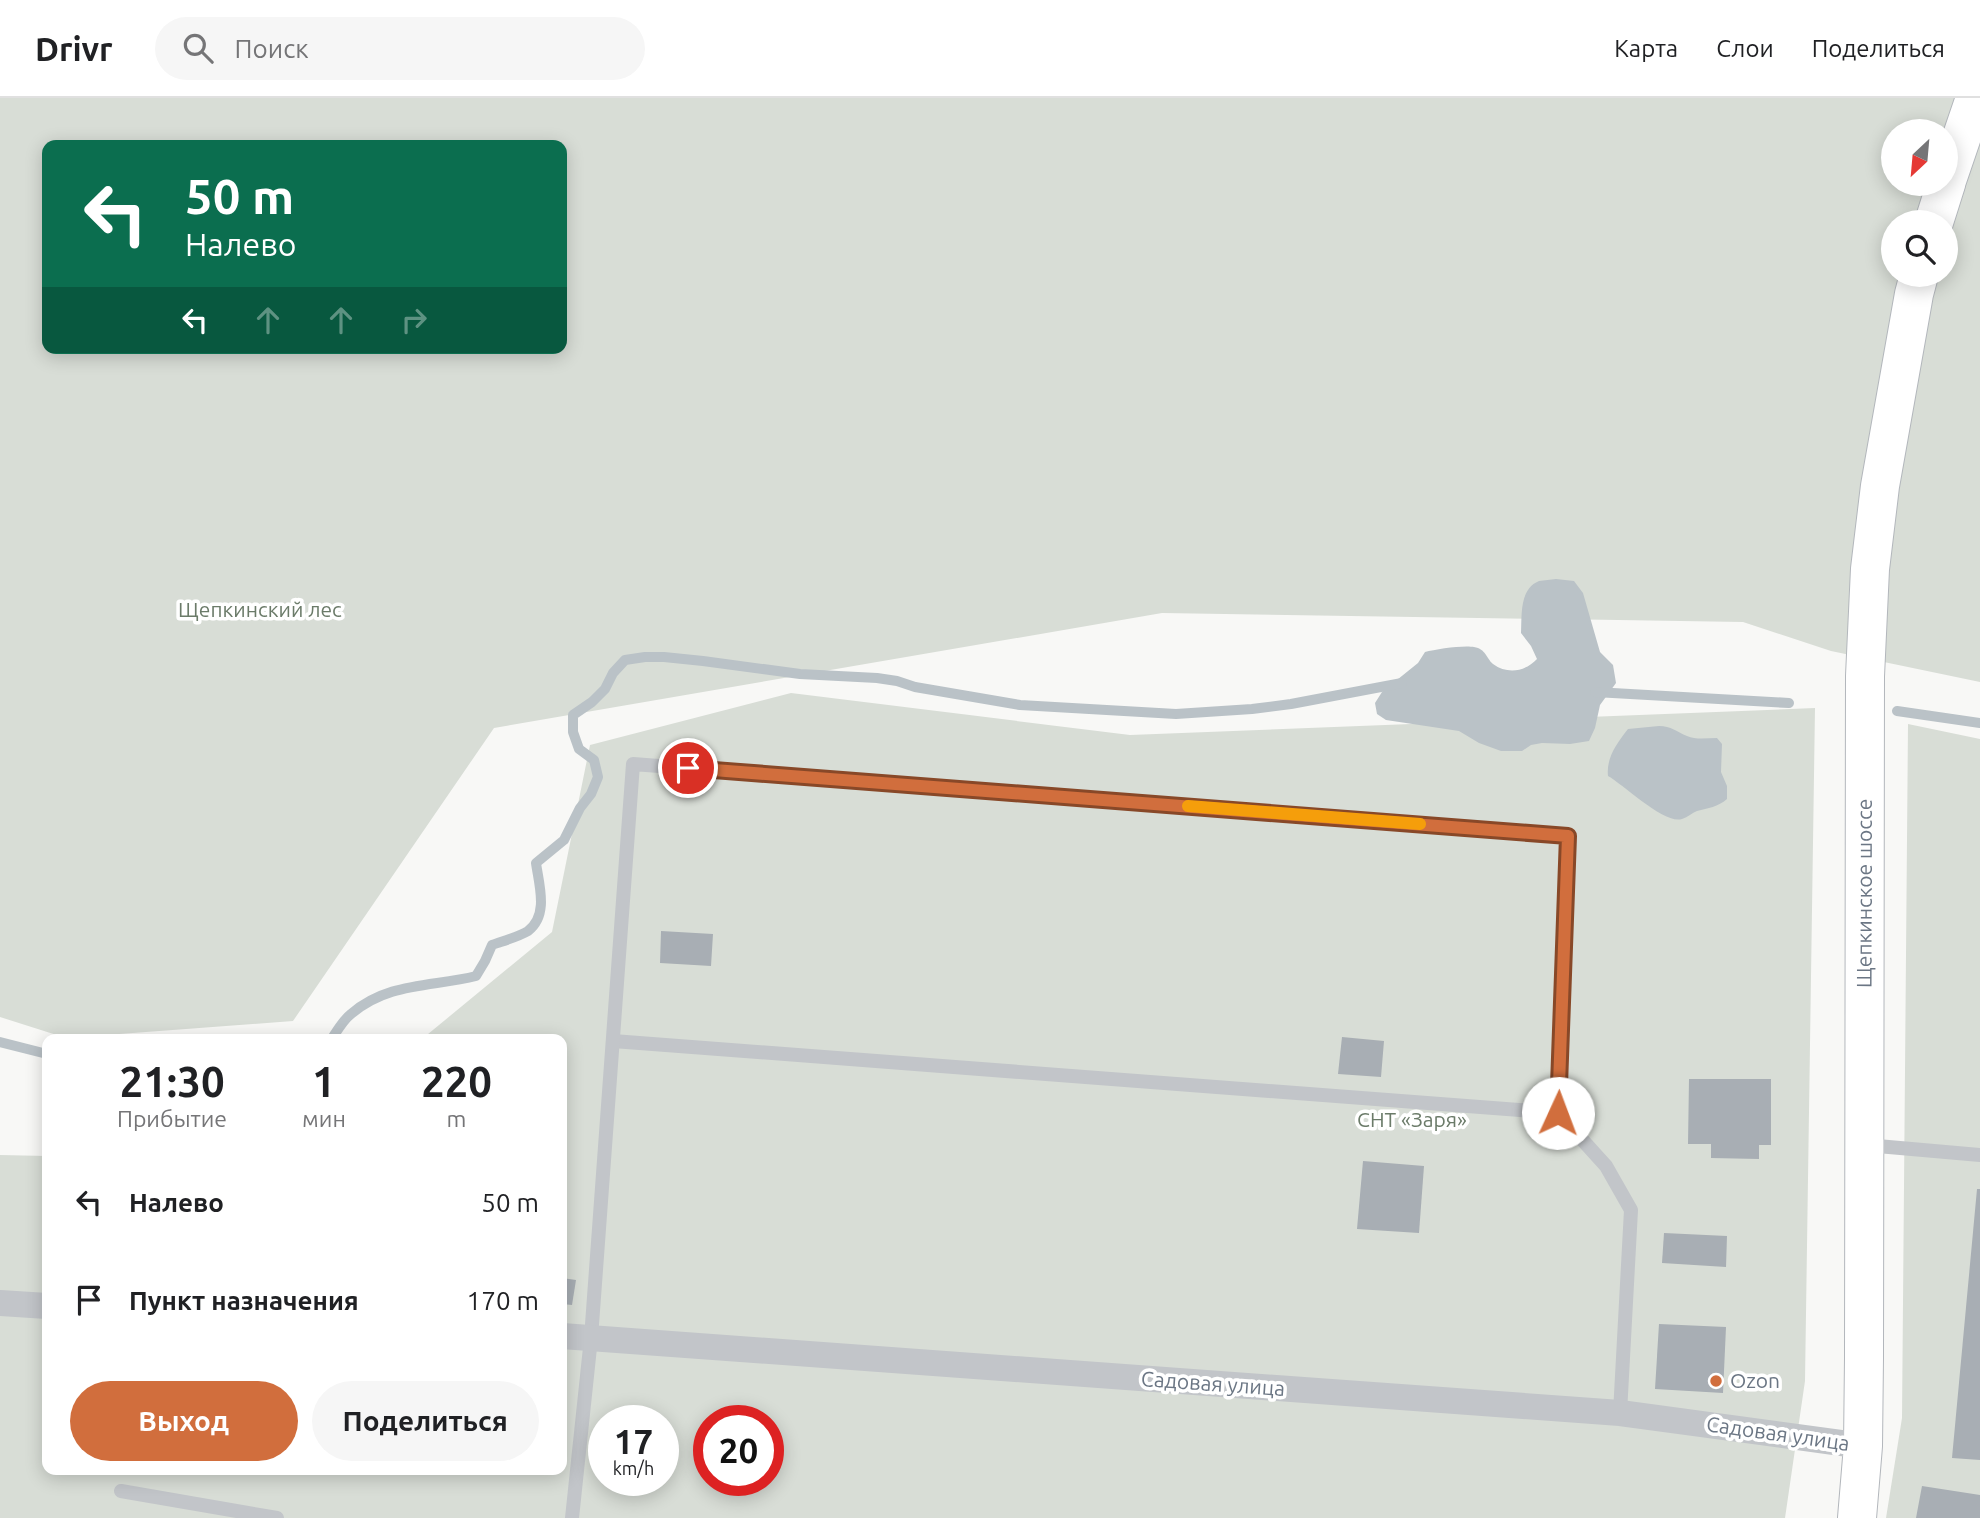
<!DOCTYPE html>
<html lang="ru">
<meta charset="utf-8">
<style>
body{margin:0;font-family:Ubuntu,sans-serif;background:#f6f6f6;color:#202124;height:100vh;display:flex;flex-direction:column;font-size:26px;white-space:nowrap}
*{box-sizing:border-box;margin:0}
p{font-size:23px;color:#757577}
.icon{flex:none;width:38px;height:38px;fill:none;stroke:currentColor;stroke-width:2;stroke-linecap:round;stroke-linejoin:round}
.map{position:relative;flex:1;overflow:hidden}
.sheet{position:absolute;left:42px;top:936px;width:525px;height:441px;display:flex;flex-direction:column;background:#fff;border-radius:14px;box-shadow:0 4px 18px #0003}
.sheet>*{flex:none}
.top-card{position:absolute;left:42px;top:42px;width:525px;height:214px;border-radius:14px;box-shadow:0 4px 18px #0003;background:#0b6e4f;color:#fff;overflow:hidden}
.needle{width:46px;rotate:206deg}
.fabs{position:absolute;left:1881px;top:21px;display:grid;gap:14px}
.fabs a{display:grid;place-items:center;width:77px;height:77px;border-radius:50%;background:#fff;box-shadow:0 4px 18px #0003;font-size:35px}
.speed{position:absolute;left:588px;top:1307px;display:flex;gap:14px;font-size:35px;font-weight:700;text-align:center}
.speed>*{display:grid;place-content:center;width:91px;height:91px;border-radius:50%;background:#fff;box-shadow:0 4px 18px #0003;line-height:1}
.speed small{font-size:18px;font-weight:400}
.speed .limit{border:10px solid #d22;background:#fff;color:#111}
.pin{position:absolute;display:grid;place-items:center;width:60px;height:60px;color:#fff;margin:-30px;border:4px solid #fff;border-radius:50%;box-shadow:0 2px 7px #0007}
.me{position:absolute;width:77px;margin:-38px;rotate:2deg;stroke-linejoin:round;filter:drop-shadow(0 0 5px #0008)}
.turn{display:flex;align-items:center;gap:24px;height:147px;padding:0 28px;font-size:32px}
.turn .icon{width:91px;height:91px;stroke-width:2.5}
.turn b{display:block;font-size:49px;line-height:60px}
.lanes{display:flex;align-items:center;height:66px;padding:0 28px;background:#0003;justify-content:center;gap:35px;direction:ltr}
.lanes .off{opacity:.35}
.eta{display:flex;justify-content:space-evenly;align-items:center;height:119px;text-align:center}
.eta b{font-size:42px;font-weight:700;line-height:49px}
.primary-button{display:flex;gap:14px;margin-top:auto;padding:14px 28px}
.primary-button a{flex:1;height:80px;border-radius:42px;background:#d16e3d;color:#fff;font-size:28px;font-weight:700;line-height:80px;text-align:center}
.primary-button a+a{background:#f6f6f6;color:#202124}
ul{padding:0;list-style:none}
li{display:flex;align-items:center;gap:21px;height:98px;padding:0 28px}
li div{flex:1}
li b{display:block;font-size:26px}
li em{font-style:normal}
header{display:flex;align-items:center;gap:42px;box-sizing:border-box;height:98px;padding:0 35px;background:#fff;border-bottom:2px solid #e0e0e0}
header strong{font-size:33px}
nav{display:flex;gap:38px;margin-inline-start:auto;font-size:24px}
.search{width:490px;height:63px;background:#f6f6f6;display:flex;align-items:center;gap:18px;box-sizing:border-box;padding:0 24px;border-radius:38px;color:#757577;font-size:26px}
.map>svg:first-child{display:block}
</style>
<header>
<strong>Drivr</strong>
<div class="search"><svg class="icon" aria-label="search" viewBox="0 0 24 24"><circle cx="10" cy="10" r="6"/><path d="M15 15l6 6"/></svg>Поиск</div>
<nav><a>Карта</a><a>Слои</a><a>Поделиться</a></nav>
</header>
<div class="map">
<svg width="1980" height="1420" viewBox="0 0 1980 1420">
<rect width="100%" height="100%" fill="#f8f8f6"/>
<g fill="#d8ddd6" fill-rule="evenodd">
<path d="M 0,0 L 1980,0 L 1980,584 L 1831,553 L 1743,524 L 1162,515 L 494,630 L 293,923 L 66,940 L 0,919 ZM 1894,33 L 1946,33 L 1946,86 L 1894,86 ZM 47,47 L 562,47 L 562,250 L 47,250 ZM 1894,124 L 1946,124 L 1946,177 L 1894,177 Z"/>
<path d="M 791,595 L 1130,637 L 1815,610 L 1805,1283 L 1785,1420 L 0,1420 L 0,1057 L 47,1058 L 47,1372 L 562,1372 L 562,942 L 422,941 L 552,834 L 590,647 ZM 604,1323 L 663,1323 L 663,1382 L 604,1382 ZM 709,1323 L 768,1323 L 768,1382 L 709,1382 Z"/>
<polygon points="1908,626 1980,641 1980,1420 1886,1420 1902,1320"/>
</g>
<g fill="#bac2c7">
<path d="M 1556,481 L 1574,483 L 1583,495 L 1600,554 L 1613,567 L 1616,585 L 1600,607 L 1595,630 L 1589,643 L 1570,646 L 1542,645 L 1531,647 L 1522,653 L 1501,653 L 1479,645 L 1459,633 L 1386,622 L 1377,616 L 1375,605 L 1382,594 L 1418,565 L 1425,554 C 1436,551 1464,547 1474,549 C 1486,551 1486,560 1493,566 C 1508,577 1526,573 1537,561 L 1531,548 L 1521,535 C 1522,518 1519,491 1539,483 C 1544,482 1551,482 1556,481 Z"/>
<path d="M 1659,628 C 1671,628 1677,634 1687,638 C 1696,642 1707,640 1717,640 L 1722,646 L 1721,674 L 1727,688 L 1727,701 C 1718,709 1708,710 1697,713 C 1692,715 1688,719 1682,721 C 1665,727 1624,687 1608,678 C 1606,660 1617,645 1628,631 Z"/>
</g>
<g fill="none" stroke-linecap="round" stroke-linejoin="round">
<g stroke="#bac2c7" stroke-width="10">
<polyline points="1595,594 1789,605"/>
<polyline points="1897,613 1980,625"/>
<path d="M 331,942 C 337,933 343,922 351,916 C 388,884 432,889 476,878 L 485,863 L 492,847 C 503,843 518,839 528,833 C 549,817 539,787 536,765 L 564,742 L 580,710 L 591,696 L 598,679 L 594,662 L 579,651 L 573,634 L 573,617 L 592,604 L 605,591 L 613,575 L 625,562 L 645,559 L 664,559 L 703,563 L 800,576 L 877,580 L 897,583 L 915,589 L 1020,607 L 1176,616 L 1252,611 L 1291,606 L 1402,585"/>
<polyline points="0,944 47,956"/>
</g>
</g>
<g fill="#a8aeb4">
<polygon points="661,833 713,836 711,868 660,865"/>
<polygon points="1342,939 1384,943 1381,979 1338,976"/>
<polygon points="1689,981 1771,981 1771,1047 1759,1047 1759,1061 1711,1060 1711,1046 1688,1046"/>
<polygon points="1363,1063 1424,1068 1419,1135 1357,1131"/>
<polygon points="1977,1091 1980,1091 1980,1362 1952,1360"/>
<polygon points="1664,1135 1727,1138 1726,1169 1662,1165"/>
<polygon points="562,1180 576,1182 572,1207 562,1206"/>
<polygon points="1659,1226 1726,1229 1723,1295 1655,1291"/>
<polygon points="1922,1388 1980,1397 1980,1420 1916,1420"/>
</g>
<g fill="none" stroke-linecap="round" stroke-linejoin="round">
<g stroke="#b3b7bc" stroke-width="40">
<g id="secondary">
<polyline points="1946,85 1975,0"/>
<polyline points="1934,124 1946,86"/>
<path id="s1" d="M 1857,1420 L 1863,1348 L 1864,1260 L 1865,578 L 1870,471 L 1880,388 L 1914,196 L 1919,177"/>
</g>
</g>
<g stroke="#c2c5c9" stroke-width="14">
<polyline points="613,943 1558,1015"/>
<polyline points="1866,1047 1980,1057"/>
<polyline points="121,1393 277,1420"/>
<polyline points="572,1420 591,1240 633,666 1568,738 1558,1015 1606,1068 1631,1112 1620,1315"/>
</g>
<g stroke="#c2c5c9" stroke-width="26">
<polyline points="0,1205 47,1208"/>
<polyline points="562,1238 1620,1315 1863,1348"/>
</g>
<use href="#secondary" stroke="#fff" stroke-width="38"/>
</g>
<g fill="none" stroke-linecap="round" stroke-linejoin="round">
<g stroke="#884828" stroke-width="18">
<polyline id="route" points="688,670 1568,738 1558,1015"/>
</g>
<use href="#route" stroke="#d16e3d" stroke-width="12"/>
<polyline stroke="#f59e0b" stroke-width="12" points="1188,708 1420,726"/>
</g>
<circle fill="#d16e3d" stroke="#fff" stroke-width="2.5" cx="1716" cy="1283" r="7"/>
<g text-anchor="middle" stroke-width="7" stroke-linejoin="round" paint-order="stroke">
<g font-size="21" fill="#6b7b69" stroke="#fff">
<text x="260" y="519">Щепкинский лес</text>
<text x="1412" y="1029">СНТ «Заря»</text>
</g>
<g font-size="21" fill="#6b7684" stroke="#fff">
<text dy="7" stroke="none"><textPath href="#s1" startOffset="625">Щепкинское шоссе</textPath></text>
<text transform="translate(1213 1286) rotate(4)" y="7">Садовая улица</text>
<text transform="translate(1778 1336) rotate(8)" y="7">Садовая улица</text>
</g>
<g font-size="21" fill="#6b7684" stroke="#fff" text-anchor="start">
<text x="1730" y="1290">Ozon</text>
</g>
</g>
</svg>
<div class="fabs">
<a><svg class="needle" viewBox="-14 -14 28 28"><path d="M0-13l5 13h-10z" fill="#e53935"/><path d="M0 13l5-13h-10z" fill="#757577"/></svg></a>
<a><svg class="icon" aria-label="search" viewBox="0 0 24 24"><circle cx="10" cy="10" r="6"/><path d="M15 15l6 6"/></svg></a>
</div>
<div class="speed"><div>17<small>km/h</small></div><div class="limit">20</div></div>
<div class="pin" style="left:688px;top:670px;background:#d93025"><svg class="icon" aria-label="arrive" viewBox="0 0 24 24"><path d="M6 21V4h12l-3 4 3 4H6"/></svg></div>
<svg class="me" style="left:1558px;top:1015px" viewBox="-20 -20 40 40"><circle r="19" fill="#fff"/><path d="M0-13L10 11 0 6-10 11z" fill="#d16e3d"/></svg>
<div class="top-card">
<div class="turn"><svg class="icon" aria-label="left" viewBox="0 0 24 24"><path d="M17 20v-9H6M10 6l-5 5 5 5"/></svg><div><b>50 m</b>Налево</div></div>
<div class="lanes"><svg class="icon" aria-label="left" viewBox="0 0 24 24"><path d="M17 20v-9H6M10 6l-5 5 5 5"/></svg><svg class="icon off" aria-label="ahead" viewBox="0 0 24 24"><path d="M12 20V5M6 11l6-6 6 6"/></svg><svg class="icon off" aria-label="ahead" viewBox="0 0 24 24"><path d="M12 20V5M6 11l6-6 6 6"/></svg><svg class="icon off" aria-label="right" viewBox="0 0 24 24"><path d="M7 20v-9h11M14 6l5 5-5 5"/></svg></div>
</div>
<section class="sheet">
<div class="eta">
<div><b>21:30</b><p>Прибытие</p></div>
<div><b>1</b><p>мин</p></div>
<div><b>220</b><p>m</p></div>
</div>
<ul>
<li><svg class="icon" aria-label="left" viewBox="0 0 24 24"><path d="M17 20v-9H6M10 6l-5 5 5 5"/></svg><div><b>Налево</b></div><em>50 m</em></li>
<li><svg class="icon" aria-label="arrive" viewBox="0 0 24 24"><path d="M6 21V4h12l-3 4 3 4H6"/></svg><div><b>Пункт назначения</b></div><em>170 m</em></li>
</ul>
<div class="primary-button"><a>Выход</a><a>Поделиться</a></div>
</section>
</div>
